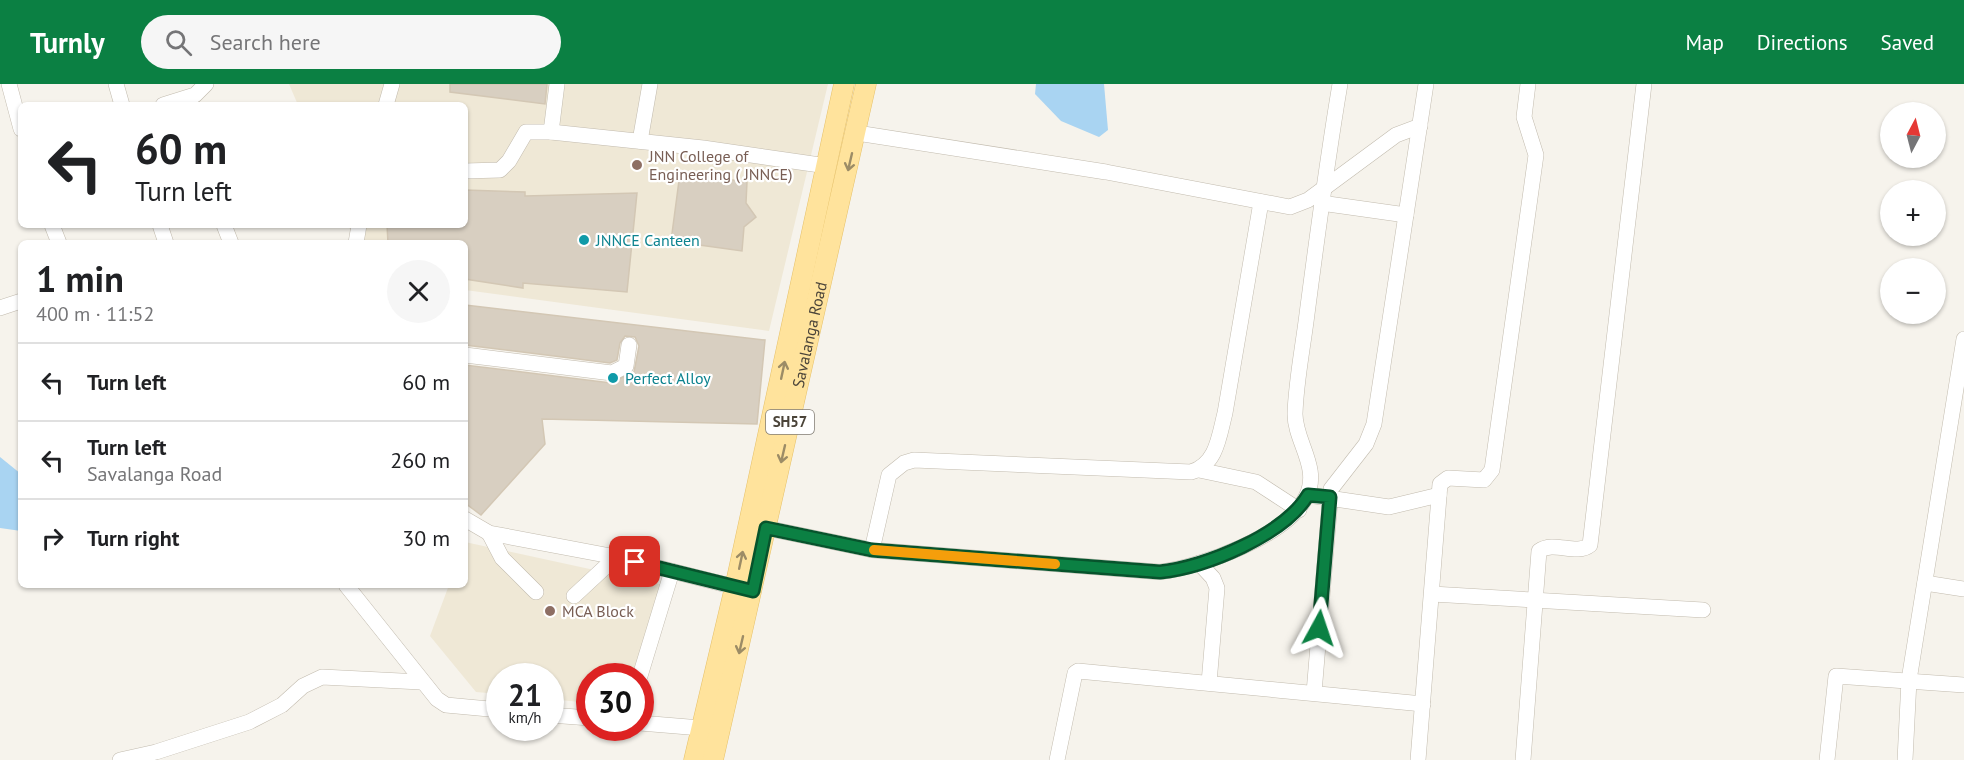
<!DOCTYPE html>
<meta charset="utf-8">
<style>
body{margin:0;font-family:"PT Sans",sans-serif;background:#f6f6f6;color:#202124;height:100vh;display:flex;flex-direction:column;font-size:22px;white-space:nowrap}
*{box-sizing:border-box;margin:0}
p{font-size:20px;color:#757577}
.icon{flex:none;width:33px;height:33px;fill:none;stroke:currentColor;stroke-width:2;stroke-linecap:round;stroke-linejoin:round}
.map{position:relative;flex:1;overflow:hidden}
.details{position:absolute;left:18px;top:156px;width:450px;height:348px;display:flex;flex-direction:column;background:#fff;border-radius:9px;box-shadow:0 2px 4px #0004}
.details>*{flex:none}
.banner{position:absolute;left:18px;top:18px;width:450px;height:126px;border-radius:9px;box-shadow:0 2px 4px #0004;background:#fff;color:#202124;overflow:hidden}
.needle{width:39px;rotate:7deg}
.controls{position:absolute;left:1880px;top:18px;display:grid;gap:12px}
.controls a{display:grid;place-items:center;width:66px;height:66px;border-radius:50%;background:#fff;box-shadow:0 2px 4px #0004;font-size:30px}
.speed{position:absolute;left:486px;top:579px;display:flex;gap:12px;font-size:30px;font-weight:700;text-align:center}
.speed>*{display:grid;place-content:center;width:78px;height:78px;border-radius:50%;background:#fff;box-shadow:0 2px 4px #0004;line-height:1}
.speed small{font-size:15px;font-weight:400}
.speed .limit{border:9px solid #d22;background:#fff;color:#111}
.pin{position:absolute;display:grid;place-items:center;width:51px;height:51px;color:#fff;margin:-26px;border-radius:12px;box-shadow:0 3px 9px #0006}
.me{position:absolute;width:66px;margin:-33px;rotate:5deg;stroke-linejoin:round;filter:drop-shadow(0 0 4px #0008)}
.turn{display:flex;align-items:center;gap:21px;height:126px;padding:0 18px;font-size:27px}
.turn .icon{width:78px;height:78px;stroke-width:2.5}
.turn b{display:block;font-size:42px;line-height:51px}
.round{display:grid;place-items:center;flex:none;width:63px;height:63px;border-radius:32px;background:#f6f6f6}
.head{display:flex;align-items:center;justify-content:space-between;height:102px;padding:0 18px}
h1{font-size:36px;font-weight:800;line-height:45px}
ul{padding:0;list-style:none}
li{display:flex;align-items:center;gap:18px;height:78px;padding:0 18px;border-top:2px solid #e0e0e0}
li div{flex:1}
li b{display:block;font-size:22px}
li em{font-style:normal}
header{display:flex;align-items:center;gap:36px;box-sizing:border-box;height:84px;padding:0 30px;background:#0b8043;color:#fff}
header strong{font-size:28px}
nav{display:flex;gap:33px;margin-inline-start:auto;font-size:21px}
.search{width:420px;height:54px;background:#f6f6f6;display:flex;align-items:center;gap:15px;box-sizing:border-box;padding:0 21px;border-radius:33px;color:#757577;font-size:22px}
.map>svg:first-child{display:block}
</style>
<header>
<strong>Turnly</strong>
<div class="search"><svg class="icon" aria-label="search" viewBox="0 0 24 24"><circle cx="10" cy="10" r="6"/><path d="M15 15l6 6"/></svg>Search here</div>
<nav><a>Map</a><a>Directions</a><a>Saved</a></nav>
</header>
<div class="map">
<svg width="1964" height="676" viewBox="0 0 1964 676">
<rect width="100%" height="100%" fill="#f6f3ec"/>
<g fill="#efe8d6">
<polygon points="289,0 828,0 769,247 465,206 465,159 356,159 348,141 465,141 465,21 298,21"/>
<polygon points="465,458 668,502 641,605 640,592 590,592 589,619 551,615 550,592 500,592 499,610 476,608 430,552 449,501 465,501"/>
</g>
<g fill="#a9d4f2">
<polygon points="1036,0 1104,0 1108,46 1099,53 1061,37 1035,10"/>
<polygon points="0,373 21,390 21,447 0,444"/>
</g>
<g fill="#d8cfc1" stroke="#d3c7b4" stroke-width="1.5">
<polygon points="450,0 547,0 545,20 450,8"/>
<polygon points="680,89 747,98 746,119 756,133 744,143 742,167 671,157"/>
<polygon points="465,106 525,108 525,112 637,109 627,208 523,199 523,204 465,195 465,159 388,159 387,141 465,141"/>
<polygon points="465,221 765,256 757,340 542,335 545,360 481,431 465,419 465,281 611,299 634,288 639,262 635,253 625,252 620,259 617,276 610,279 465,261"/>
</g>
<g fill="none" stroke-linecap="round" stroke-linejoin="round">
<g stroke="#c2bbae" stroke-width="16">
<g id="minor">
<polyline points="9,0 21,45"/>
<polyline points="116,0 122,21"/>
<polyline points="163,21 195,11 206,0"/>
<polyline points="386,21 392,0"/>
<polyline points="551,48 557,0"/>
<polyline points="857,49 1106,88 1290,123 1308,116 1396,51 1420,42"/>
<polyline points="640,57 650,0"/>
<polyline points="465,87 500,86 509,77 526,48 551,48 703,64 827,82"/>
<polyline points="1321,119 1406,131"/>
<polyline points="52,141 59,159"/>
<polyline points="160,141 166,159"/>
<polyline points="224,141 231,159"/>
<polyline points="356,159 359,141"/>
<polyline points="0,224 21,217"/>
<polyline points="465,271 612,289 626,282 629,261"/>
<polyline points="1199,386 1256,398 1299,426"/>
<polyline points="1308,411 1389,423 1439,411"/>
<polyline points="465,435 489,449 616,473 743,505"/>
<path d="M 766,444 L 872,466 L 1160,488 C 1201,483 1287,452 1306,413 C 1321,384 1295,358 1295,330 C 1296,297 1303,263 1307,230 C 1317,153 1327,77 1340,0"/>
<polyline points="489,449 502,474 536,508"/>
<path d="M 872,466 L 889,391 L 904,379 L 914,376 L 1191,388 C 1217,380 1219,352 1225,329 L 1261,118"/>
<polyline points="1199,479 1213,494 1217,504 1209,599"/>
<polyline points="1925,499 1964,505"/>
<polyline points="346,501 437,615 446,621 500,626"/>
<polyline points="1432,510 1703,526"/>
<polyline points="574,512 616,473"/>
<polyline points="640,592 672,487"/>
<polyline points="1314,609 1331,405 1366,360 1374,340 1426,0"/>
<polyline points="550,631 590,634"/>
<polyline points="640,639 701,644"/>
<polyline points="120,676 156,668 249,638 282,621 303,602 322,593 421,598"/>
<polyline points="1057,676 1075,589 1078,587 1423,620"/>
<polyline points="1418,676 1440,400 1448,394 1484,396 1492,386 1536,71 1524,33 1528,0"/>
<path d="M 1523,676 L 1539,467 C 1554,456 1576,472 1590,461 L 1644,0"/>
<polyline points="1827,676 1836,592 1964,601"/>
<polyline points="1905,676 1909,596 1964,255"/>
</g>
</g>
<g stroke="#e6c16a" stroke-width="21">
<g id="major">
<polyline points="694,676 735,503 844,0"/>
<path id="s1" d="M 713,676 L 866,0"/>
</g>
</g>
<use href="#minor" stroke="#fff" stroke-width="15"/>
<use href="#major" stroke="#ffe39c" stroke-width="20"/>
</g>
<defs><path id="oneway-shaft" d="M-6 0H5M1.5-3L5.5 0L1.5 3" fill="none" stroke-width="1.6" stroke-linecap="round" stroke-linejoin="round" transform="scale(1.5)"/></defs>
<g stroke="#9c8c66">
<use href="#oneway-shaft" transform="translate(850 78) rotate(103)"/>
<use href="#oneway-shaft" transform="translate(783 286) rotate(-78)"/>
<use href="#oneway-shaft" transform="translate(783 370) rotate(103)"/>
<use href="#oneway-shaft" transform="translate(741 476) rotate(-78)"/>
<use href="#oneway-shaft" transform="translate(741 561) rotate(103)"/>
</g>
<g fill="none" stroke-linecap="round" stroke-linejoin="round">
<g stroke="#07532c" stroke-width="15">
<path id="route" d="M 635,478 L 753,507 L 766,444 L 872,466 L 1160,488 C 1206,483 1284,451 1308,411 L 1330,413 L 1319,544"/>
</g>
<use href="#route" stroke="#0b8043" stroke-width="10"/>
<polyline stroke="#f59e0b" stroke-width="10" points="874,466 1055,480"/>
</g>
<g fill="#8d6e63" stroke="#fff" stroke-width="2">
<circle cx="637" cy="81" r="6"/>
<circle cx="550" cy="527" r="6"/>
</g>
<g fill="#0f9aa8" stroke="#fff" stroke-width="2">
<circle cx="584" cy="156" r="6"/>
<circle cx="613" cy="294" r="6"/>
</g>
<g text-anchor="middle" stroke-width="4.5" stroke-linejoin="round" paint-order="stroke">
<rect fill="#fff" stroke="#817c74" stroke-width="1.5" x="766" y="326" width="48" height="24" rx="4.5"/>
<g font-size="15" font-weight="bold" fill="#4b4439">
<text x="790" y="343">SH57</text>
</g>
<g font-size="16" fill="#785e54" stroke="#fff" text-anchor="start">
<text x="649" y="78">JNN College of<tspan x="649" dy="18">Engineering ( JNNCE)</tspan></text>
<text x="562" y="533">MCA Block</text>
</g>
<g font-size="16" fill="#0d838f" stroke="#fff" text-anchor="start">
<text x="596" y="162">JNNCE Canteen</text>
<text x="625" y="300">Perfect Alloy</text>
</g>
<g font-size="16" fill="#4b4439" stroke="#fff">
<text dy="6" stroke="none"><textPath href="#s1" startOffset="436">Savalanga Road</textPath></text>
</g>
</g>
</svg>
<div class="controls">
<a><svg class="needle" viewBox="-14 -14 28 28"><path d="M0-13l5 13h-10z" fill="#e53935"/><path d="M0 13l5-13h-10z" fill="#757577"/></svg></a>
<a>+</a>
<a>−</a>
</div>
<div class="speed"><div>21<small>km/h</small></div><div class="limit">30</div></div>
<div class="pin" style="left:635px;top:478px;background:#d93025"><svg class="icon" aria-label="arrive" viewBox="0 0 24 24"><path d="M6 21V4h12l-3 4 3 4H6"/></svg></div>
<svg class="me" style="left:1319px;top:544px" viewBox="-20 -20 40 40"><path d="M0-17L14 15 0 8-14 15z" fill="#0b8043" stroke="#fff" stroke-width="4"/></svg>
<div class="banner">
<div class="turn"><svg class="icon" aria-label="left" viewBox="0 0 24 24"><path d="M17 20v-9H6M10 6l-5 5 5 5"/></svg><div><b>60 m</b>Turn left</div></div>
</div>
<section class="details">
<div class="head"><div><h1>1 min</h1><p>400 m · 11:52</p></div><a class="round"><svg class="icon" aria-label="close" viewBox="0 0 24 24"><path d="M6 6l12 12M18 6L6 18"/></svg></a></div>
<ul>
<li><svg class="icon" aria-label="left" viewBox="0 0 24 24"><path d="M17 20v-9H6M10 6l-5 5 5 5"/></svg><div><b>Turn left</b></div><em>60 m</em></li>
<li><svg class="icon" aria-label="left" viewBox="0 0 24 24"><path d="M17 20v-9H6M10 6l-5 5 5 5"/></svg><div><b>Turn left</b><p>Savalanga Road</p></div><em>260 m</em></li>
<li><svg class="icon" aria-label="right" viewBox="0 0 24 24"><path d="M7 20v-9h11M14 6l5 5-5 5"/></svg><div><b>Turn right</b></div><em>30 m</em></li>
</ul>
</section>
</div>
